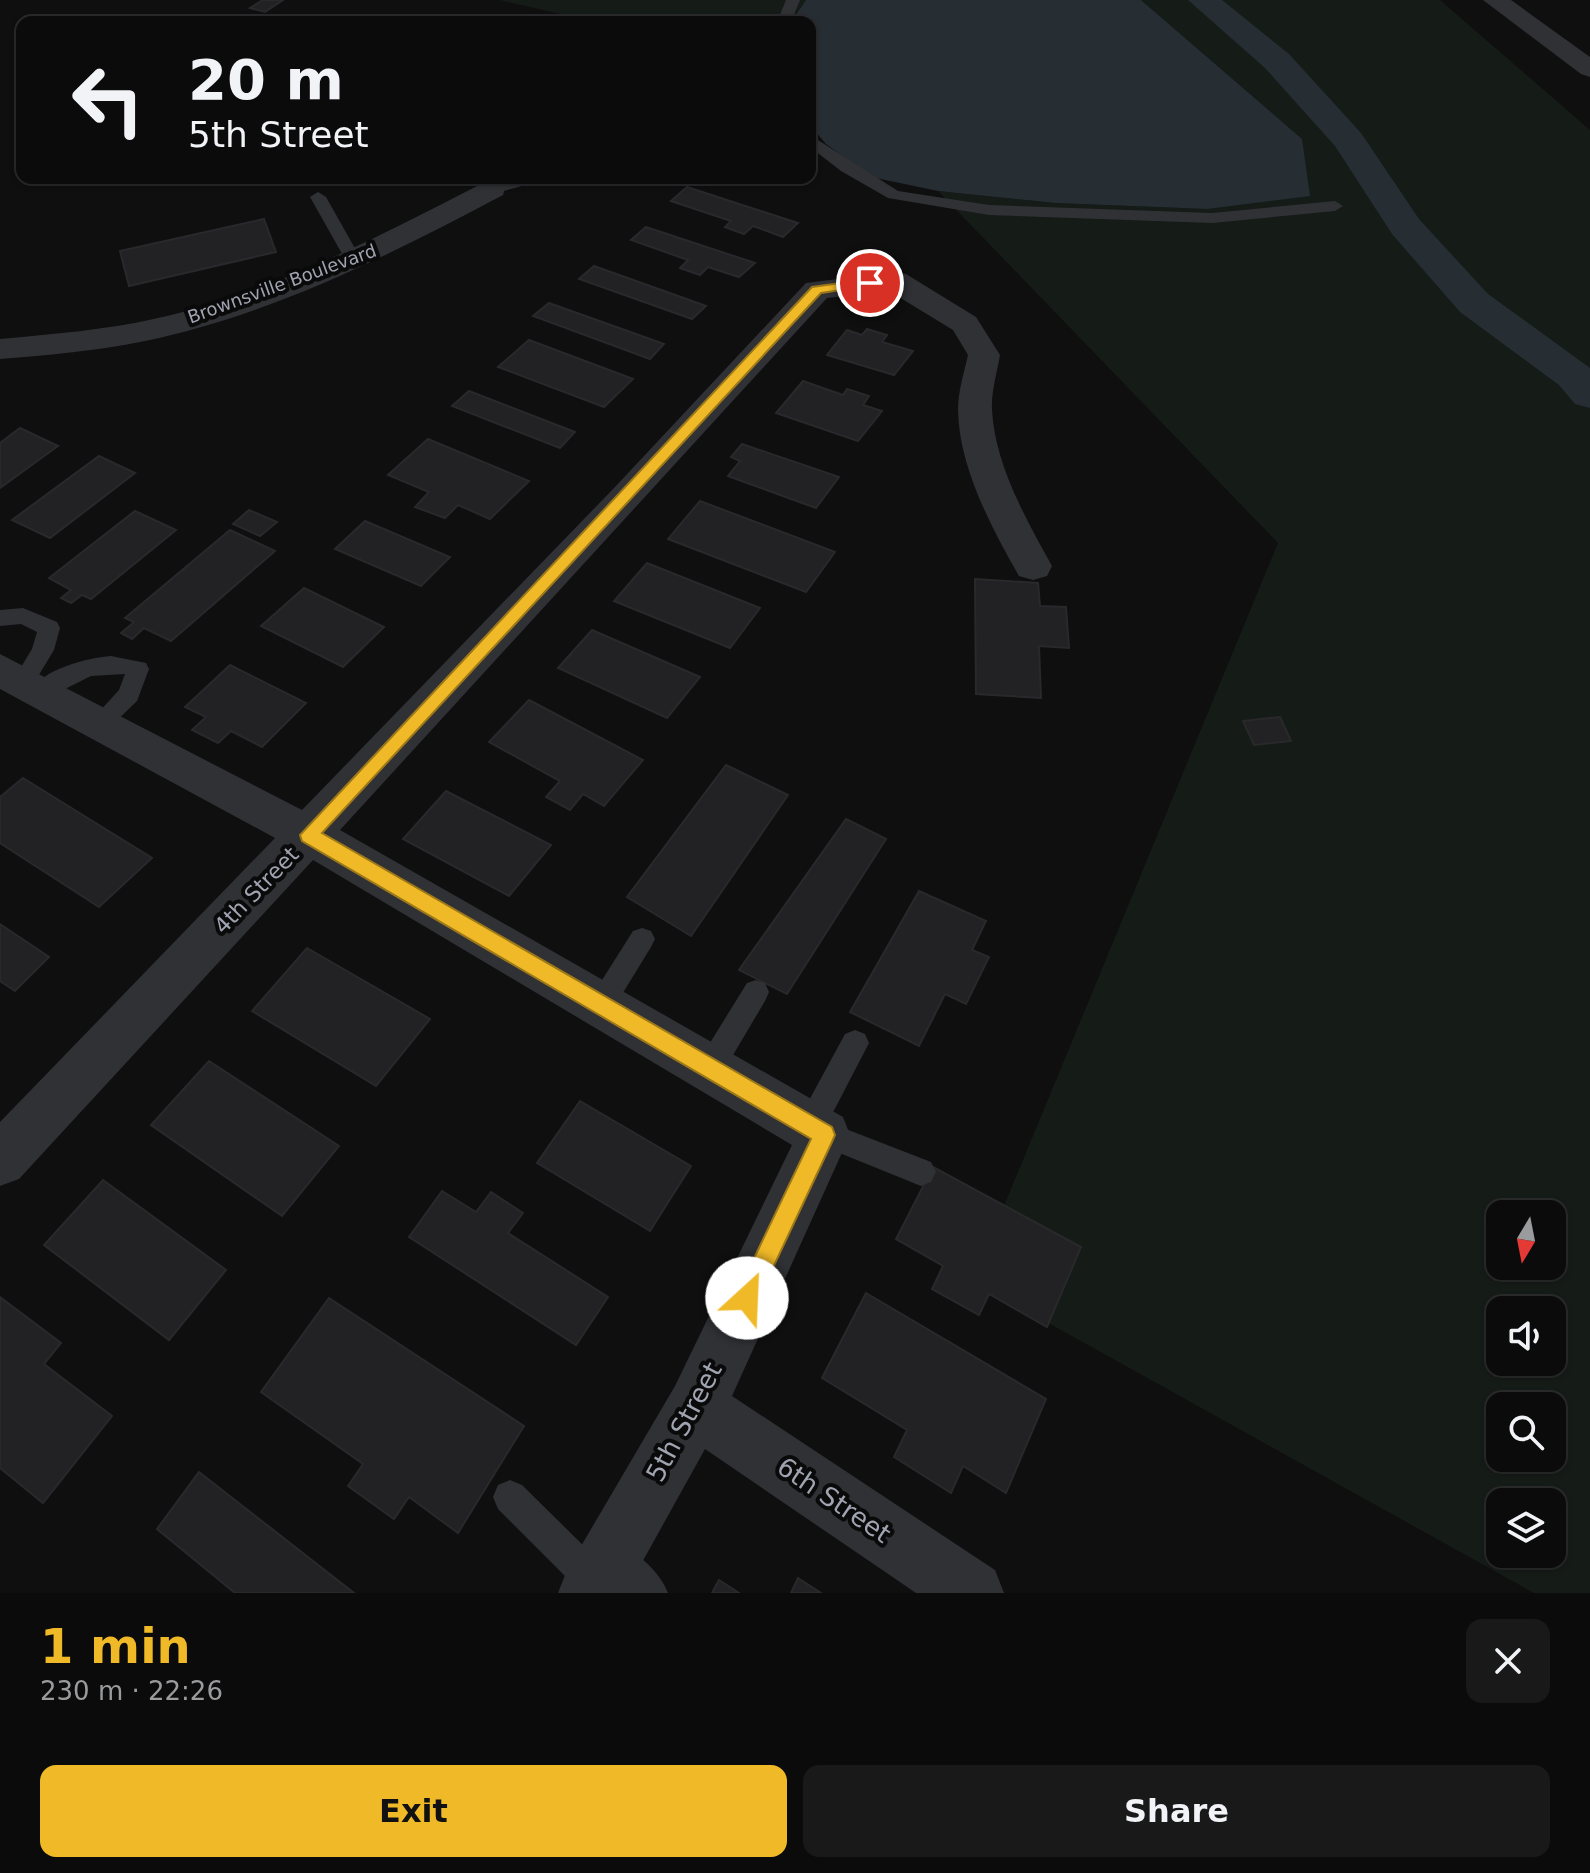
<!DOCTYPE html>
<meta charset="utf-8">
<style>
body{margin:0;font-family:"DejaVu Sans",sans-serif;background:#19191a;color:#f1f3f6;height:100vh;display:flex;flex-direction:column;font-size:30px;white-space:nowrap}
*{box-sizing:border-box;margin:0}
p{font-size:26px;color:#9a9b9d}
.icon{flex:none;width:44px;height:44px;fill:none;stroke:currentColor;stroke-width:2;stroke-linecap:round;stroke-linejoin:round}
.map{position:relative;height:1593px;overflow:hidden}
.drawer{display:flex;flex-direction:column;background:#0b0b0c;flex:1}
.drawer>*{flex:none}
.top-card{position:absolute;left:16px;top:16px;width:800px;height:168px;border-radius:16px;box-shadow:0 2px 6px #0004,0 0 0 2px #2b2b2d;background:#0b0b0c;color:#f1f3f6;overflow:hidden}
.needle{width:52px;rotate:190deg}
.fabs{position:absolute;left:1486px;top:1200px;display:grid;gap:16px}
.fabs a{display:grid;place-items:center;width:80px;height:80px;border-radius:16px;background:#0b0b0c;box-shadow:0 2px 6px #0004,0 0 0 2px #2b2b2d;font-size:40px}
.pin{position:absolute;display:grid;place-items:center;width:68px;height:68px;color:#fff;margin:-34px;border:4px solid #fff;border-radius:50%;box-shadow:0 2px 8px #0007}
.me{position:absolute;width:88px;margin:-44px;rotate:25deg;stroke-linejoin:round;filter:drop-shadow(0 0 6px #0008)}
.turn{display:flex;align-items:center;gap:28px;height:168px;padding:0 40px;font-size:36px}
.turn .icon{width:104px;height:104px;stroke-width:2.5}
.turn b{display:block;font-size:56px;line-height:68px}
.round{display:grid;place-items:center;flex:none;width:84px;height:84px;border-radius:16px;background:#19191a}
.head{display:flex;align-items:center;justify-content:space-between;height:136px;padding:0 40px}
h1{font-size:48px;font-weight:700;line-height:60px;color:#f0b927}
.button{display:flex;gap:16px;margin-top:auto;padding:16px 40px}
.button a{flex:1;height:92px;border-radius:16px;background:#f0b927;color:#111;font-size:32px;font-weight:700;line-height:92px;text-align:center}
.button a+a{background:#19191a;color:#f1f3f6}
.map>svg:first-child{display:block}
</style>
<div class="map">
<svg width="1590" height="1593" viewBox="0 0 1590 1593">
<rect width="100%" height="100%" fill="#0f0f10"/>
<g fill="#151b17" fill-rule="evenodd">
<polygon points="499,0 806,0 791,22 596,22"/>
<path d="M 1141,0 L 1440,0 L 1590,130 L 1590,1593 L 1534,1593 L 973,1281 L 1278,543 L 938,191 L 1056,203 L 1207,209 L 1302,139 ZM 1500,1214 L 1552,1214 L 1552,1266 L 1500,1266 ZM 1500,1310 L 1552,1310 L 1552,1362 L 1500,1362 ZM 1500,1406 L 1552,1406 L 1552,1458 L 1500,1458 ZM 1500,1502 L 1552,1502 L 1552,1554 L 1500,1554 Z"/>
</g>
<polygon fill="#262d33" points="806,0 1141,0 1302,139 1310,196 1207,209 1056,203 938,191 871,177 826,144 810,125 810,22 791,22"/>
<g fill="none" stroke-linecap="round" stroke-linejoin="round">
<polygon fill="#262d33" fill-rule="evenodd" points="1188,0 1222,0 1289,54 1361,133 1419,219 1488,294 1590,368 1590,408 1575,404 1559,385 1460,312 1392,234 1335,146 1265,68"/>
</g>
<g fill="#222224" stroke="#29292c" stroke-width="2">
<polygon points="263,0 283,0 265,12 250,8"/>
<polygon points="687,187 798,223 783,237 753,226 744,234 725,227 731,221 671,201"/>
<polygon points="264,219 276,252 129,286 120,251"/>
<polygon points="646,227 755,263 739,277 708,267 700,275 680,268 688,260 631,240"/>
<polygon points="594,266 706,306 692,319 579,279"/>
<polygon points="549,303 664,344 650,359 533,316"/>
<polygon points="867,329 887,335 882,342 913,351 894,375 827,355 847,330 862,335"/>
<polygon points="529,340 633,379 604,407 498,367"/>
<polygon points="803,381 843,395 847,389 869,396 863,405 882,411 858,441 776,413"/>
<polygon points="469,391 575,432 560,448 452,406"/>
<polygon points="20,428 58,446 0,488 0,443"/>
<polygon points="428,439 529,481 490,519 458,505 445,518 415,507 429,492 388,475"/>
<polygon points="742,444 839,477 816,508 728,476 740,461 731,457"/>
<polygon points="99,456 135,473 50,538 12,520"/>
<polygon points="700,501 835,552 806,592 668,539"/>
<polygon points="249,510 277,522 260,536 233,524"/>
<polygon points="135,511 176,530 91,599 82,595 71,603 61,598 71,590 49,578"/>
<polygon points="365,521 450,557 421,586 335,549"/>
<polygon points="230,530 275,551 171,641 144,628 132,639 121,633 134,622 125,618"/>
<polygon points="647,563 760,608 730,648 614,601"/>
<polygon points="975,579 1038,583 1040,606 1066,607 1069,648 1039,646 1041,698 976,694"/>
<polygon points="304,588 384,627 343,667 261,626"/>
<polygon points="592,630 700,677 667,718 558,668"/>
<polygon points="230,665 306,703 262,747 231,731 218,743 192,730 206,717 185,707"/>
<polygon points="529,700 643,760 604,806 583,794 570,810 546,797 560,781 489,742"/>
<polygon points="1280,717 1291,741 1254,745 1243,721"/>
<polygon points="726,765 788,795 691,936 627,897"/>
<polygon points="23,778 152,858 99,907 0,843 0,797"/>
<polygon points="446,791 551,845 509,896 403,839"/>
<polygon points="846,819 886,839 787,994 739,970"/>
<polygon points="919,891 986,921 972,950 989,957 966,1004 945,994 919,1046 850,1012"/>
<polygon points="0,924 49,957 15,991 0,981"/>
<polygon points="307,948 430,1019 376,1086 252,1011"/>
<polygon points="209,1061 339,1146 282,1216 151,1125"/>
<polygon points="580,1101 691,1166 650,1231 537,1163"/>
<polygon points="933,1167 1081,1247 1047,1327 989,1294 979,1315 932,1289 943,1266 896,1239"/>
<polygon points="103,1180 226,1270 169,1340 44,1245"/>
<polygon points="442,1191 476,1212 491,1192 523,1213 508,1233 608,1297 576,1345 409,1237"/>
<polygon points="866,1293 1046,1399 1006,1493 963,1466 951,1493 894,1457 907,1430 822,1378"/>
<polygon points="0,1297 61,1343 44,1364 112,1416 43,1503 0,1468"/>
<polygon points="329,1298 524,1426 458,1533 409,1497 394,1519 348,1486 363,1464 261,1392"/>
<polygon points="199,1472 354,1593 235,1593 157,1529"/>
<polygon points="798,1578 821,1593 791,1593"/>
<polygon points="719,1580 739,1593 712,1593"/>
</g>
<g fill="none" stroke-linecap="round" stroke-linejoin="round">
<polyline stroke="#36373c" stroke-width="3" stroke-dasharray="2 4" stroke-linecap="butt" points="350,184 368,178"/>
<g fill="#303135" fill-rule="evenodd">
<polygon points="786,0 800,0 791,22 777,22"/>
<polygon points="810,135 898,191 989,205 1212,213 1335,201 1343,206 1335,211 1212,223 989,215 888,198 841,171 810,147"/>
<polygon points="522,178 551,178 493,194 485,189"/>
<polygon points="318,192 326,197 361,259 359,263 347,263 345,259 310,197"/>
<polygon points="23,608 57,622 60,628 54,650 31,688 15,688 12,682 32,649 37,632 21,624 0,626 0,610"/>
<path d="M 111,656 L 146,663 L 149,669 L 137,701 L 108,729 L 92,729 L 89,723 L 119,690 L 125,674 L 91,676 L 41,701 L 33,698 L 30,692 C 42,669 87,658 111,656 Z"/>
<polygon points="642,928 651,931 655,939 651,947 610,1014 601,1017 592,1014 588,1005 592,996 633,931"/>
<polygon points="756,980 765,983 769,992 765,1001 720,1077 710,1081 700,1077 696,1068 700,1059 747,983"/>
<polygon points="855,1030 865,1034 869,1043 828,1122 931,1162 936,1172 931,1182 921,1186 800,1137 796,1127 800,1117 845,1034"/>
<path d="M 510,1480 L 522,1485 L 595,1557 L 600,1545 L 612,1540 C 634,1549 660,1571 668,1593 L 625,1593 L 613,1582 L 609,1593 L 582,1593 L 498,1509 L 493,1497 L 498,1485 Z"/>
</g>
<g fill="#303135" fill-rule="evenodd">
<polygon points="1483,0 1511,0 1590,57 1590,77 1581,74"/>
<path d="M 480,178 L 508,178 L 503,195 C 388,256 273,314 145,341 C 97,351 48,355 0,359 L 0,339 C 53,334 106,330 158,318 C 271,293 376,238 479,185 Z"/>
<path d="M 895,272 L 906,274 L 976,317 L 1000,355 C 997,373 991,392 992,410 C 995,465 1026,519 1052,566 L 1047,576 L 1033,580 L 1019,576 C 991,527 959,467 958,410 C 958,391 964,373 968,355 L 953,330 L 889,291 L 827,298 L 340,830 L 843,1117 L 850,1135 L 732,1396 L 995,1570 L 1004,1593 L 916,1593 L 705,1449 L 625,1593 L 558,1593 L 567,1570 L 675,1386 L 792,1145 L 313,860 L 19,1179 L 0,1186 L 0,1122 L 275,838 L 0,689 L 0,654 L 302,810 L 615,487 L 806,283 Z"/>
</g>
</g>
<polygon fill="#f0b927" stroke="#9c7819" stroke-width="2" points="870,279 875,280 875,285 821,293 322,833 832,1127 835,1135 832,1142 755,1306 747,1310 739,1306 735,1298 811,1139 302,841 300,835 812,287"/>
<g text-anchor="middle" stroke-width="8" stroke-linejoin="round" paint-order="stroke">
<g font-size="18" fill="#a0a4b1" stroke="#0a0a0b">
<text transform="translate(282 284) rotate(-20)" y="6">Brownsville Boulevard</text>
</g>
<g font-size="22" fill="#a0a4b1" stroke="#0a0a0b">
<text transform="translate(256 890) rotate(-46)" y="8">4th Street</text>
</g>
<g font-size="26" fill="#a0a4b1" stroke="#0a0a0b">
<text transform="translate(684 1422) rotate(-62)" y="9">5th Street</text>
<text transform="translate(834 1500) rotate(34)" y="9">6th Street</text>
</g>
</g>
</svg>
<div class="fabs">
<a><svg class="needle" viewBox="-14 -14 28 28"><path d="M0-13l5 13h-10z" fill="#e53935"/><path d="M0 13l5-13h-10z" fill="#9a9b9d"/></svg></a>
<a><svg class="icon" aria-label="sound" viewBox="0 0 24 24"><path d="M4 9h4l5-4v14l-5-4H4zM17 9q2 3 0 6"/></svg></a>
<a><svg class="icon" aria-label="search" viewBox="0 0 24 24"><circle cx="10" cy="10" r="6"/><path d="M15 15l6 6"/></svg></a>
<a><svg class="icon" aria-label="layers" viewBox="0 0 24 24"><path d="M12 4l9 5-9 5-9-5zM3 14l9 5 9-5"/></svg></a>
</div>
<div class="pin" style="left:870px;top:283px;background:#d93025"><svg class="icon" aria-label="arrive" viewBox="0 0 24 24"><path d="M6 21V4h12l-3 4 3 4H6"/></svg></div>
<svg class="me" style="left:747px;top:1298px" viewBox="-20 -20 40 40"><circle r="19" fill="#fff"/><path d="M0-13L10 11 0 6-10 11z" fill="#f0b927"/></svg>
<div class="top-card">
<div class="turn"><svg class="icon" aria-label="left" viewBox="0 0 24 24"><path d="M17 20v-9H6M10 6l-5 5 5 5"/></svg><div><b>20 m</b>5th Street</div></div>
</div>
</div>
<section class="drawer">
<div class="head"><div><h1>1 min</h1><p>230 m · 22:26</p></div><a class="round"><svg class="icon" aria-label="close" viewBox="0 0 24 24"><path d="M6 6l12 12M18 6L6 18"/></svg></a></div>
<div class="button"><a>Exit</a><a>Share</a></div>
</section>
